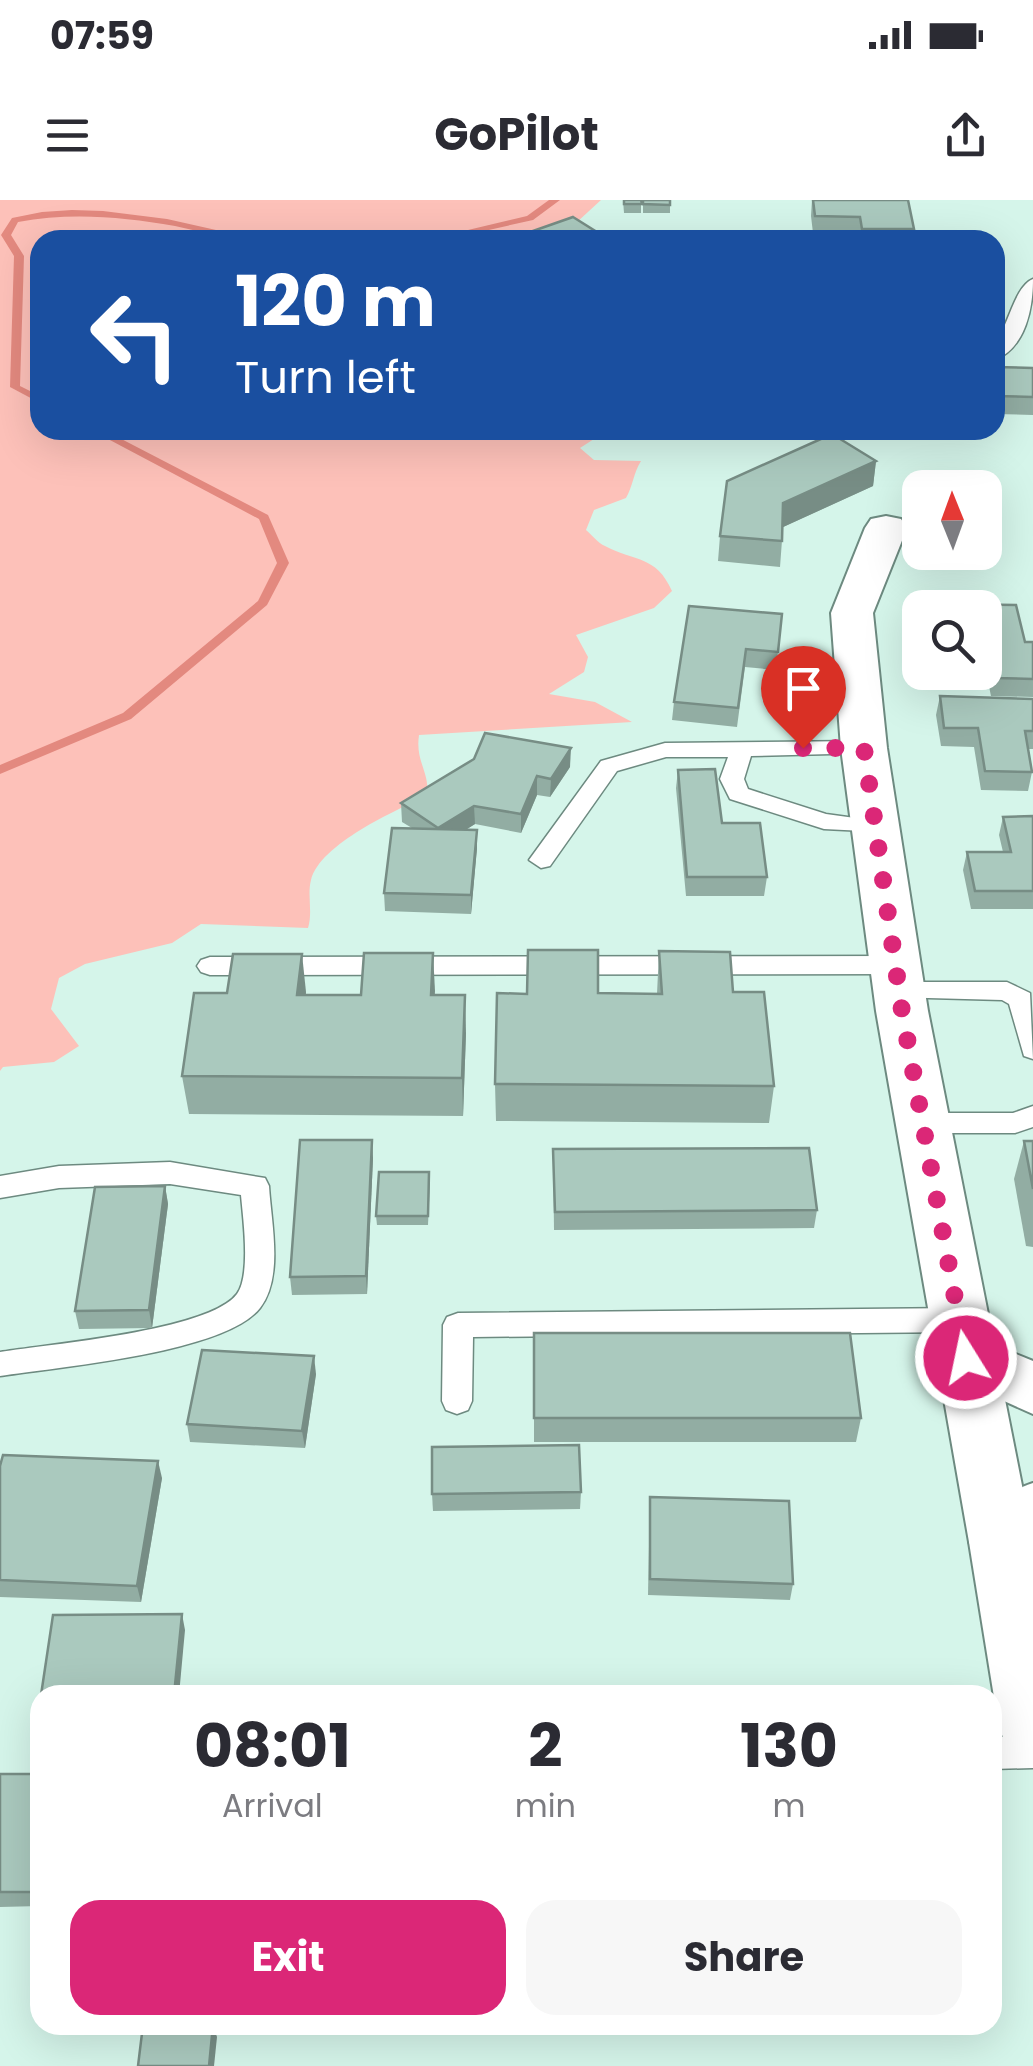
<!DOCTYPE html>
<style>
body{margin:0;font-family:Poppins,sans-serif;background:#f7f7f7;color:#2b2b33;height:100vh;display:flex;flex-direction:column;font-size:38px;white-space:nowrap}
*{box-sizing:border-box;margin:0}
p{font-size:32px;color:#7c7c81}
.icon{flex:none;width:55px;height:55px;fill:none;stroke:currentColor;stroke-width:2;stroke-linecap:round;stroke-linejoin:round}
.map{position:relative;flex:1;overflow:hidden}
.details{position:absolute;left:30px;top:1485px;width:972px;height:350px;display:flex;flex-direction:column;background:#fff;border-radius:30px;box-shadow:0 10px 40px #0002}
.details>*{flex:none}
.guide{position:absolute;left:30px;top:30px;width:975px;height:210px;border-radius:30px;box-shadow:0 10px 40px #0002;background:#1a4fa0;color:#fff;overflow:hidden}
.needle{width:65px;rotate:359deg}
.tools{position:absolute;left:902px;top:270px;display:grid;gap:20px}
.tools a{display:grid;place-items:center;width:100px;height:100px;border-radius:20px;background:#fff;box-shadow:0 10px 40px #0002;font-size:50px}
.pin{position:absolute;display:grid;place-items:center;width:85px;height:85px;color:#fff;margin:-102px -42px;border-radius:50% 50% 50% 0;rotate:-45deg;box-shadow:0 0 10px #0007}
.pin .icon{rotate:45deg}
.me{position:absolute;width:110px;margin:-55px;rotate:350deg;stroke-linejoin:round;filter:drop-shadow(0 0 8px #0008)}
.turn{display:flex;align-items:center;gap:35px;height:210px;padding:0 40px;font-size:45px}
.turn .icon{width:130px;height:130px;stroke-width:2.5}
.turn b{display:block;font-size:70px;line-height:85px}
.eta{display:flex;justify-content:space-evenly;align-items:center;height:170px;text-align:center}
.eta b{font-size:60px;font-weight:700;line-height:70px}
.primary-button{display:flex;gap:20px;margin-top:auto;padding:20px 40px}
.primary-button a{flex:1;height:115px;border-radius:30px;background:#db2777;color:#fff;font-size:40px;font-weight:700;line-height:115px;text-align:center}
.primary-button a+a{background:#f7f7f7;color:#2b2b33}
.status{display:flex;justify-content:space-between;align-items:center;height:70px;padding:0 50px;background:#fff;direction:ltr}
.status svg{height:28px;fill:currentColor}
header{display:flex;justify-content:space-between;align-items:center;height:130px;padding:0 40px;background:#fff;font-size:45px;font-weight:700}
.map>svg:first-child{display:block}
</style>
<div class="status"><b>07:59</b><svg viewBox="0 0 49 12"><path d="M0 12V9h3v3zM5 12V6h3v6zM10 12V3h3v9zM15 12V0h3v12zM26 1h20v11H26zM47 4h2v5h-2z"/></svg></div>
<header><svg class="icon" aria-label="menu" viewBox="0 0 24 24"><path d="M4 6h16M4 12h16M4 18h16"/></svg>GoPilot<svg class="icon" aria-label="share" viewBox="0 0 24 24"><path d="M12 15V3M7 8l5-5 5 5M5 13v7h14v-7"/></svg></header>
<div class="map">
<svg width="1033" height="1866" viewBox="0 0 1033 1866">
<rect width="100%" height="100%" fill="#d5f5ea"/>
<path fill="#fdc1b9" d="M 0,0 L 601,0 L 564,34 L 544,40 L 40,40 L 40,230 L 608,230 L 580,248 L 594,260 L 641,261 C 633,274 633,286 626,298 L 594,310 L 586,330 C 592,335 598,343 605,346 C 635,362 656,355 672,391 L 654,408 L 576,435 L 588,457 L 584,472 L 549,494 L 595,502 L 632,522 L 419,535 C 415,562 430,571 427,596 C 396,610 320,644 311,680 C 307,695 313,712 308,728 L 201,724 L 172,743 L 85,764 L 59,778 L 51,809 L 79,846 L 54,862 L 3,867 L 0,871 Z"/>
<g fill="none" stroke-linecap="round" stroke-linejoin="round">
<g fill="#e3897f" fill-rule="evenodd">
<polygon points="549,0 560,0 533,20 444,40 426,40 527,16"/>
<path d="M 72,10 L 103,11 L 167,19 L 261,40 C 232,40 203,32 175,26 C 123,17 71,12 18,22 L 11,35 L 24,56 L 20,186 L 40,196 L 40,203 L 10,187 L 14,56 L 1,35 L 12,18 L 42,12 Z"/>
<polygon points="91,230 104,230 268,315 289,363 267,405 131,519 0,574 0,565 123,513 258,401 277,363 259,319"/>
</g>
<g stroke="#6d8a80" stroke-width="3">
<g id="service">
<path d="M 1033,79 C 1033,108 1026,147 995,160 L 995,142 C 1009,126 1014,87 1033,79 Z"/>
<polygon points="864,541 876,548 872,553 751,556 744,579 748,589 826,614 884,622 888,627 884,632 824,629 730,599 720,579 728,557 666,557 617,571 550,666 541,668 529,660 601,561 665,543"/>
<polygon points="895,756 904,759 908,765 904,771 895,774 210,775 201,772 197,766 201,760 210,757"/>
<polygon points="900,782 1007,782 1030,793 1033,859 1024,856 1009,804 1002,800 891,797 887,791 891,785"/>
<polygon points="1033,906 1033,927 1015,933 923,933 913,930 909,923 913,916 923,913 1013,913"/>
<path d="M 170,962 L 265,978 L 269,986 C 271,1022 284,1077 260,1108 C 225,1153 58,1167 0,1176 L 0,1152 C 49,1144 209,1131 237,1094 C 251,1075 243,1018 241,995 L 170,984 L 59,988 L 0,998 L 0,976 L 59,966 Z"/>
<polygon points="960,1108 970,1112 975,1120 970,1128 960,1132 473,1137 472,1201 468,1210 457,1214 446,1210 442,1201 443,1125 447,1117 458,1113"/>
<polygon points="1033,1536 1033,1568 992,1569 992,1537"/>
</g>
</g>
<g stroke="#6d8a80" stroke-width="4">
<polygon id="minor" points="886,316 901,319 907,328 873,413 887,548 928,811 1033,1341 1024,1362 1001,1370 978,1362 969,1342 876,811 841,548 831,413 865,328 871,319"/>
</g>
<g stroke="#6d8a80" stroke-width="4">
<g id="tertiary">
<polygon points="967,1134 1033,1161 1033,1214 946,1175 937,1158 946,1141"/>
<path d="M 1033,1283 L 1033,1560 L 1009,1551 L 999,1528 L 969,1342 C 982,1313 1003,1293 1033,1283 Z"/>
</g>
</g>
<use href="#service" fill="#fff" fill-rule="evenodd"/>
<use href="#minor" fill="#fff" fill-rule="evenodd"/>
<use href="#tertiary" fill="#fff" fill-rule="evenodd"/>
</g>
<g fill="#92ada3">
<polygon points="623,0 641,0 641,13 624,13"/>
<rect x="643" y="0" width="27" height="13"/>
<polygon points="812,0 914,29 912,40 859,40 858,33 813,33 811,16"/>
<polygon points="995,167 1033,168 1033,215 995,214"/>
<polygon points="876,261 873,286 783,327 780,367 718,361 720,336"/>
<polygon points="946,404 1016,405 1025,442 1033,442 1033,497 991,496 985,467 985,408 945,408"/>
<polygon points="782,414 776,470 745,467 737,527 672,520 674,502"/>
<polygon points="940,496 1033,499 1033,549 1028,549 1032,572 1028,591 981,590 974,547 941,546 936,515"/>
<polygon points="570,567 550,597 537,595 521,633 475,624 467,629 477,648 471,714 385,711 384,693 412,628 402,622 401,603"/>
<polygon points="678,570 767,677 764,696 686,696 676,588"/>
<polygon points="1033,616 1033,709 971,709 963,670 967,652 1003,652 999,635 1003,617"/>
<polygon points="659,751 733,792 774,886 769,923 496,921 495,884 598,793 657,794"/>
<polygon points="306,792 306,795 435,795 466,833 463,916 189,914 182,876"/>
<polygon points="1024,941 1033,941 1033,1047 1026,1046 1014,979"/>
<polygon points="553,949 817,1010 814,1028 554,1030"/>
<polygon points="373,958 367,1094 292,1095 290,1077"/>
<polygon points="430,982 428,1025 377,1025 376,1016"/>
<polygon points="165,986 168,1004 152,1128 79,1129 75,1111"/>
<polygon points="534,1133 861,1218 856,1242 534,1242"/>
<polygon points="316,1174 305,1248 190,1242 187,1224"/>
<polygon points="0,1266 162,1278 141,1402 0,1397"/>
<polygon points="581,1292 580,1309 433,1311 432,1294"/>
<polygon points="650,1297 793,1384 790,1400 648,1395"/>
<polygon points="0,1574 40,1574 40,1706 0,1707"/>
</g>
<g fill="#778d85">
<polygon points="600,34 600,40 583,40"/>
<polygon points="876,261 873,286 781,328 783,303"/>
<polygon points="571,548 570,567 550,597 551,579"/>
<polygon points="537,576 537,595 521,633 521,614"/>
<polygon points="474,606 475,624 438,647 438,628"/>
<polygon points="477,630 477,648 471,714 471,695"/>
<polygon points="433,753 435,791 433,833 431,795"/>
<polygon points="302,754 306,792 301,833 297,795"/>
<polygon points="465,795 466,833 463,916 462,878"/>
<polygon points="372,940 373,958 367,1094 366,1076"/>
<polygon points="165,986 168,1004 152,1128 149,1110"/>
<polygon points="314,1156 316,1174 305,1248 302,1231"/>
<polygon points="158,1261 162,1278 141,1402 137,1386"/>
<polygon points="182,1414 185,1430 179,1495 174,1495"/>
<polygon points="213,1825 217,1837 214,1866 209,1866"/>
</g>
<g fill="#aac9be" stroke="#778d85" stroke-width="2.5">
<polygon points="624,0 641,0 642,4 624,4"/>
<polygon points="643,0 670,0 670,5 643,4"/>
<polygon points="813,0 908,0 914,29 862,29 860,17 815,16"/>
<polygon points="573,17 600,34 583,40 517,40 513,38"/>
<polygon points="995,167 1033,168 1033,197 995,196"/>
<polygon points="832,234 876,261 783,303 782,341 720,336 727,281"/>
<polygon points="946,404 1016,405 1025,442 1033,442 1033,479 995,478 989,449 985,449 985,408 947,408"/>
<polygon points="689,406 782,414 778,452 746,449 738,508 674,502"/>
<polygon points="940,496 1033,499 1033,531 1025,531 1032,572 985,571 978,528 944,528"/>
<polygon points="485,533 571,548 551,579 537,576 521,614 474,606 438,628 401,603 474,559"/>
<polygon points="715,569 722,623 760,623 767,677 687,677 678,570"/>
<polygon points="1033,616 1033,691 975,691 967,652 1011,652 1003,617"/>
<polygon points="392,628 477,630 471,695 384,693"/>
<polygon points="528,750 598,750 598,793 662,794 659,751 730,752 733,792 764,792 774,886 495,884 497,793 527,794"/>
<polygon points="364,753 433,753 431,795 465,795 462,878 182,876 194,793 227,793 233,754 302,754 297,795 361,795"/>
<polygon points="300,940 372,940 366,1076 290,1077"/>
<polygon points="1024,941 1033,941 1033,989"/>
<polygon points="809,948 817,1010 555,1012 553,949"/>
<polygon points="379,972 429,972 428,1016 376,1016"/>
<polygon points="165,986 149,1110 75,1111 95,987"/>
<polygon points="534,1133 850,1133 861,1218 534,1218"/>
<polygon points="202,1150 314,1156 302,1231 187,1224"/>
<polygon points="579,1245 581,1292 432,1294 432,1247"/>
<polygon points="3,1255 158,1261 137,1386 0,1380 0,1266"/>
<polygon points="650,1297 789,1301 793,1384 650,1379"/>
<polygon points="182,1414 174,1495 41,1495 53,1415"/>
<rect x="0" y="1574" width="40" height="118"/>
<polygon points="143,1825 213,1825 209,1866 138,1866"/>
</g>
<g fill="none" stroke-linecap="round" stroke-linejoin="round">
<polyline stroke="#db2777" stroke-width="18" stroke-dasharray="0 32.4" points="803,548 864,548 902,811 966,1158"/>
</g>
</svg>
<div class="tools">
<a><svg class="needle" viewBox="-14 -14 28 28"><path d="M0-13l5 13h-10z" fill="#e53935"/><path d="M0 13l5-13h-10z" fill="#7c7c81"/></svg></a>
<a><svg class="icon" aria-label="search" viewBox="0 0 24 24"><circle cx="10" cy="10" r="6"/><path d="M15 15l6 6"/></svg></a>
</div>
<div class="pin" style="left:803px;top:548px;background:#d93025"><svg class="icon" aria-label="arrive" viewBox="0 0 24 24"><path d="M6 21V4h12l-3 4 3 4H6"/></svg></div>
<svg class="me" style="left:966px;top:1158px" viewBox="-20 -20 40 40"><circle r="17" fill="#db2777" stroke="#fff" stroke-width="3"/><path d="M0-11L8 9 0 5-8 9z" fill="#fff"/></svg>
<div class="guide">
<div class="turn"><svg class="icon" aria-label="left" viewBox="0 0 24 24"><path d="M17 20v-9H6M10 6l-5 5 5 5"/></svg><div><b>120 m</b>Turn left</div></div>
</div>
<section class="details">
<div class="eta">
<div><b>08:01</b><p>Arrival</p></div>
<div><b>2</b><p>min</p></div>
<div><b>130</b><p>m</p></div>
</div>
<div class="primary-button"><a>Exit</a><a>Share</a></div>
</section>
</div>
